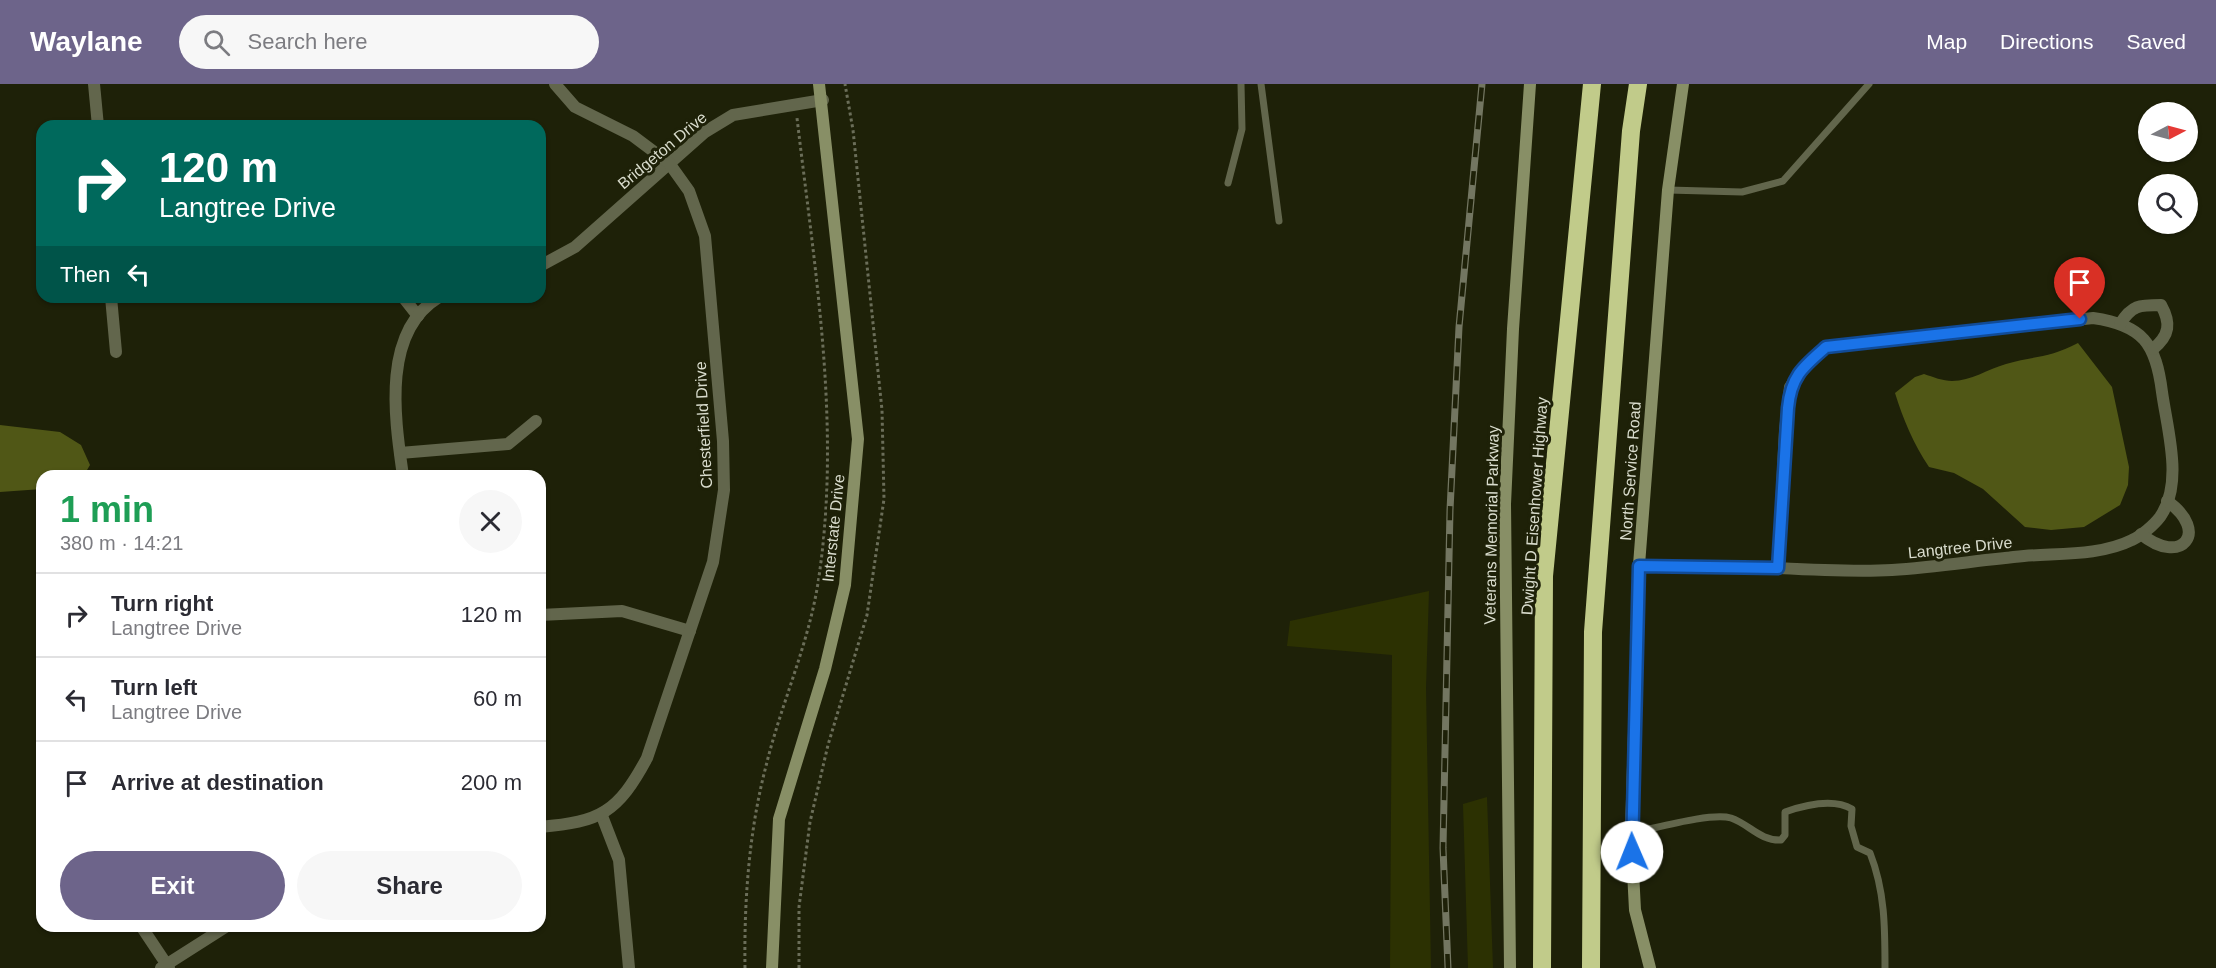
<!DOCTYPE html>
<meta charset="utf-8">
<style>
body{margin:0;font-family:Helvetica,sans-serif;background:#f7f7f7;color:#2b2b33;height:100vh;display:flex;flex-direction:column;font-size:22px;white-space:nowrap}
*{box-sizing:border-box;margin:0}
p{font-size:20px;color:#7c7c81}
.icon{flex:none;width:33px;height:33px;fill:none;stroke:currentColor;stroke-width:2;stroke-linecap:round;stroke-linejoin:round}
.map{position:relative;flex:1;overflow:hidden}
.sheet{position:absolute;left:36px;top:386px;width:510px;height:462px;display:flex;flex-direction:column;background:#fff;border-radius:18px;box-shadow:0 2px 4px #0004}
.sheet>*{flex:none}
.hud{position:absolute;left:36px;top:36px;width:510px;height:183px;border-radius:18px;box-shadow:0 2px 4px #0004;background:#00695c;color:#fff;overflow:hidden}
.needle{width:39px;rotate:84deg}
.controls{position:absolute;left:2138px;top:18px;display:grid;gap:12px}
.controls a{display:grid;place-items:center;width:60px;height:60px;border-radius:50%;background:#fff;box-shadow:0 2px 4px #0004;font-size:30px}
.pin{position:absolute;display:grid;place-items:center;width:51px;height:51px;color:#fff;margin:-62px -26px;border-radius:50% 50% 50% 0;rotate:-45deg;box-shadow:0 0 6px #0007}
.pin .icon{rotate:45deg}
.me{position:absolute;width:66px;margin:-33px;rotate:359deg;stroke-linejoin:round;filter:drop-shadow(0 0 4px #0008)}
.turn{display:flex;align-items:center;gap:21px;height:126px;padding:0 24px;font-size:27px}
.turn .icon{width:78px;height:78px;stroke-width:2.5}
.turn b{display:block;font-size:42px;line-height:51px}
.then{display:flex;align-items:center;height:57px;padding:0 24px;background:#0003;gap:12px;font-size:22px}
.round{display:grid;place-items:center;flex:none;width:63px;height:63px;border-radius:32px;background:#f7f7f7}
.head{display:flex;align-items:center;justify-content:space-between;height:102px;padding:0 24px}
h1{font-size:36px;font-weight:700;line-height:45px;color:#1e9e55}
.button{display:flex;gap:12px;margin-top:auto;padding:12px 24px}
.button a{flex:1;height:69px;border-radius:36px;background:#6d648a;color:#fff;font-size:24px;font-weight:700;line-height:69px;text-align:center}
.button a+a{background:#f7f7f7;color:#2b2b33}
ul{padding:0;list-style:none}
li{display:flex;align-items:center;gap:18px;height:84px;padding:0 24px;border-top:2px solid #e1e1e2}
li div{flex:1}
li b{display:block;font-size:22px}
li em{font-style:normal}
header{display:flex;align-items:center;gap:36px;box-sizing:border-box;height:84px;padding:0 30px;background:#6d648a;color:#fff}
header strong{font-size:28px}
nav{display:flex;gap:33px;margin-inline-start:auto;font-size:21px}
.search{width:420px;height:54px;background:#f7f7f7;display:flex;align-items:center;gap:15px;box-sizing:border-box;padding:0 21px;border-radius:33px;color:#7c7c81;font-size:22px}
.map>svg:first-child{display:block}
</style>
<header>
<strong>Waylane</strong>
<div class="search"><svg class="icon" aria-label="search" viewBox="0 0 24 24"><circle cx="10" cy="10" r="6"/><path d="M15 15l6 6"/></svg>Search here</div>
<nav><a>Map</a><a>Directions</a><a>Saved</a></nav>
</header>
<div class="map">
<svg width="2216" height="884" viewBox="0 0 2216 884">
<rect width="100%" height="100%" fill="#1e2108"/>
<g fill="#2c3102">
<polygon points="1429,507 1426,604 1431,884 1390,884 1392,571 1287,562 1290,537"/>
<polygon points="1487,713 1493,884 1468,884 1463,720"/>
</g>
<g fill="#505716">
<path d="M 2078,259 L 2112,303 L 2129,383 L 2128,401 L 2120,421 L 2084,443 L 2051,446 L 2025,443 L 1983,405 L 1954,389 L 1929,383 C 1914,361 1903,335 1895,309 L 1915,293 L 1924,290 C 1933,293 1943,297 1952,297 C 1971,297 1988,285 2006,280 C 2034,272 2050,274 2078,259 Z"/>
<polygon points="0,341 60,348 81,361 90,381 84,391 42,392 42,405 0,408"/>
</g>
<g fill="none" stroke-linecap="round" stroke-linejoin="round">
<g stroke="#6b6e59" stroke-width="3" stroke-dasharray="3 3" stroke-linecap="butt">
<path d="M 745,884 C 744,817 749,747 766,682 C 781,620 808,562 818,499 C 842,345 815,188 797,34"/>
<polyline points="799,884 799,823 810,738 828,661 867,531 884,415 882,326 853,46 845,0"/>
</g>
<g stroke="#62664c" stroke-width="7">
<polyline points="1261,0 1279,137"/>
<polyline points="1228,99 1242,45 1241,0"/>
<polyline points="1668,106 1742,108 1783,97 1869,0"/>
<path d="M 1631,749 C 1653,745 1711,728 1731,734 C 1749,740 1760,757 1781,756 L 1785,751 L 1785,728 C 1805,721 1833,714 1852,725 L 1851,742 L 1857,763 L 1870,769 C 1885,807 1885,844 1885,884"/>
</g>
<g stroke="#62664c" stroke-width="12">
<polyline points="94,0 98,42"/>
<polyline points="540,182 575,163 705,48 733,31 823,16"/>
<polyline points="111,213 116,268"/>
<polyline points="403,213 418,232"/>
<path d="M 2093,234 C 2143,241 2156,260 2162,308 C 2167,345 2184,399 2160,433 C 2154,441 2141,452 2132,456 C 2100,472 2058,469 2024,472 C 1980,476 1937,483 1892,486 C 1855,488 1816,486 1778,484 L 1785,346 L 1790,303 L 1802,285 L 1826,263 Z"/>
<path d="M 2120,240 C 2132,221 2139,221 2161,221 C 2171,239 2170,251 2153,265"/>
<polyline points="400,369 508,360 536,337"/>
<path d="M 403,392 C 395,335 381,248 439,213"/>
<path d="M 2141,450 C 2181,483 2211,448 2167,417"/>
<polyline points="1639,481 1778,484"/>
<polyline points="540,531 622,527 690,547"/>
<polyline points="602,732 619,776 629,884"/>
<path d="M 540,743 C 601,738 618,728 647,674 L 713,478 L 724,406 L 723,357 L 705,152 L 689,107 L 669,79 L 633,52 L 575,23 L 555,0"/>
<polyline points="141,842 169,884"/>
<polyline points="161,884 227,842"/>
</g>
<g stroke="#888f66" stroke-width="12">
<polyline points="772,884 779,735 825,585 845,501 858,355 819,0"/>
<polyline points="1510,884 1505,420 1513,245 1530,0"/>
<polyline points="1650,884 1635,826 1631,749 1639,481 1668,106 1683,0"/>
</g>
<g stroke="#c1cb8a" stroke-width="18">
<polyline points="1542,884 1544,492 1592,0"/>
<polyline points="1591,884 1593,548 1631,47 1638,0"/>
</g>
<g stroke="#737661" stroke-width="7">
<polyline id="rail" points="1448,884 1443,764 1450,426 1459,243 1482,0"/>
</g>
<use href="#rail" stroke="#1e2108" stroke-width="4.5" stroke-dasharray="14" stroke-linecap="butt"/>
</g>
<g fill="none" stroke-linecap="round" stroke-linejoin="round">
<g stroke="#114b97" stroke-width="15">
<path id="route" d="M 1632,768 L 1639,482 L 1778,484 L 1788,324 C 1791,292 1803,283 1826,263 L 2080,235"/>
</g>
<use href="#route" stroke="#1a73e8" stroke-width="10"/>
</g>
<g text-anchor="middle" stroke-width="6" stroke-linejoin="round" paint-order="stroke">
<g font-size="16" fill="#d9dccd" stroke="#1e2108">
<text transform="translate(662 66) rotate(-40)" y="6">Bridgeton Drive</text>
<text transform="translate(703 341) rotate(-93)" y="6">Chesterfield Drive</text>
<text transform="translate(1630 387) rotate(-86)" y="6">North Service Road</text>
<text transform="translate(1534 422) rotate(-86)" y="6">Dwight D Eisenhower Highway</text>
<text transform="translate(1491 441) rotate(-89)" y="6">Veterans Memorial Parkway</text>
<text transform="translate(833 444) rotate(-84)" y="6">Interstate Drive</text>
<text transform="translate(1960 463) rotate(-6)" y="6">Langtree Drive</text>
</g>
</g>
</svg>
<div class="controls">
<a><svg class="needle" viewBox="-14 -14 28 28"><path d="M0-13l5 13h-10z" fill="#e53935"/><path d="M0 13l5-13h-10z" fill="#7c7c81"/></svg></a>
<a><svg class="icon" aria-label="search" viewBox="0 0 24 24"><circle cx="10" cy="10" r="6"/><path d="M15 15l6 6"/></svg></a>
</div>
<div class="pin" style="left:2080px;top:235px;background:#d93025"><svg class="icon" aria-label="arrive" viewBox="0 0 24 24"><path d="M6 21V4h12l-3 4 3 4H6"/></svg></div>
<svg class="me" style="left:1632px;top:768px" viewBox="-20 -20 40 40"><circle r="19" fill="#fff"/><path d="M0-13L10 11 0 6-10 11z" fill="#1a73e8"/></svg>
<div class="hud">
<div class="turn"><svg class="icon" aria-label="right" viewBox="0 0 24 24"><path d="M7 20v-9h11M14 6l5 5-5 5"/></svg><div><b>120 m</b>Langtree Drive</div></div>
<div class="then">Then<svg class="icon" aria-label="left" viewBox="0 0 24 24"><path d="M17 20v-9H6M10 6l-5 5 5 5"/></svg></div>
</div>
<section class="sheet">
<div class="head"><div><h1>1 min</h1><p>380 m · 14:21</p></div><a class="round"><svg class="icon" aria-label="close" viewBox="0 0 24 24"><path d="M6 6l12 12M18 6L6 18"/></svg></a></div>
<ul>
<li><svg class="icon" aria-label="right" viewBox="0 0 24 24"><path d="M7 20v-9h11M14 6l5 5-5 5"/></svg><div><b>Turn right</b><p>Langtree Drive</p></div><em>120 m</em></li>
<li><svg class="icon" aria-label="left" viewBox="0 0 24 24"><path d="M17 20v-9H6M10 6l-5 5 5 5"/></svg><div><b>Turn left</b><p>Langtree Drive</p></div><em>60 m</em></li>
<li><svg class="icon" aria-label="arrive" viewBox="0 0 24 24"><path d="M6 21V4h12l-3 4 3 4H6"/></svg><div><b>Arrive at destination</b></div><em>200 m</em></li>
</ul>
<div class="button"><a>Exit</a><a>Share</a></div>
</section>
</div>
